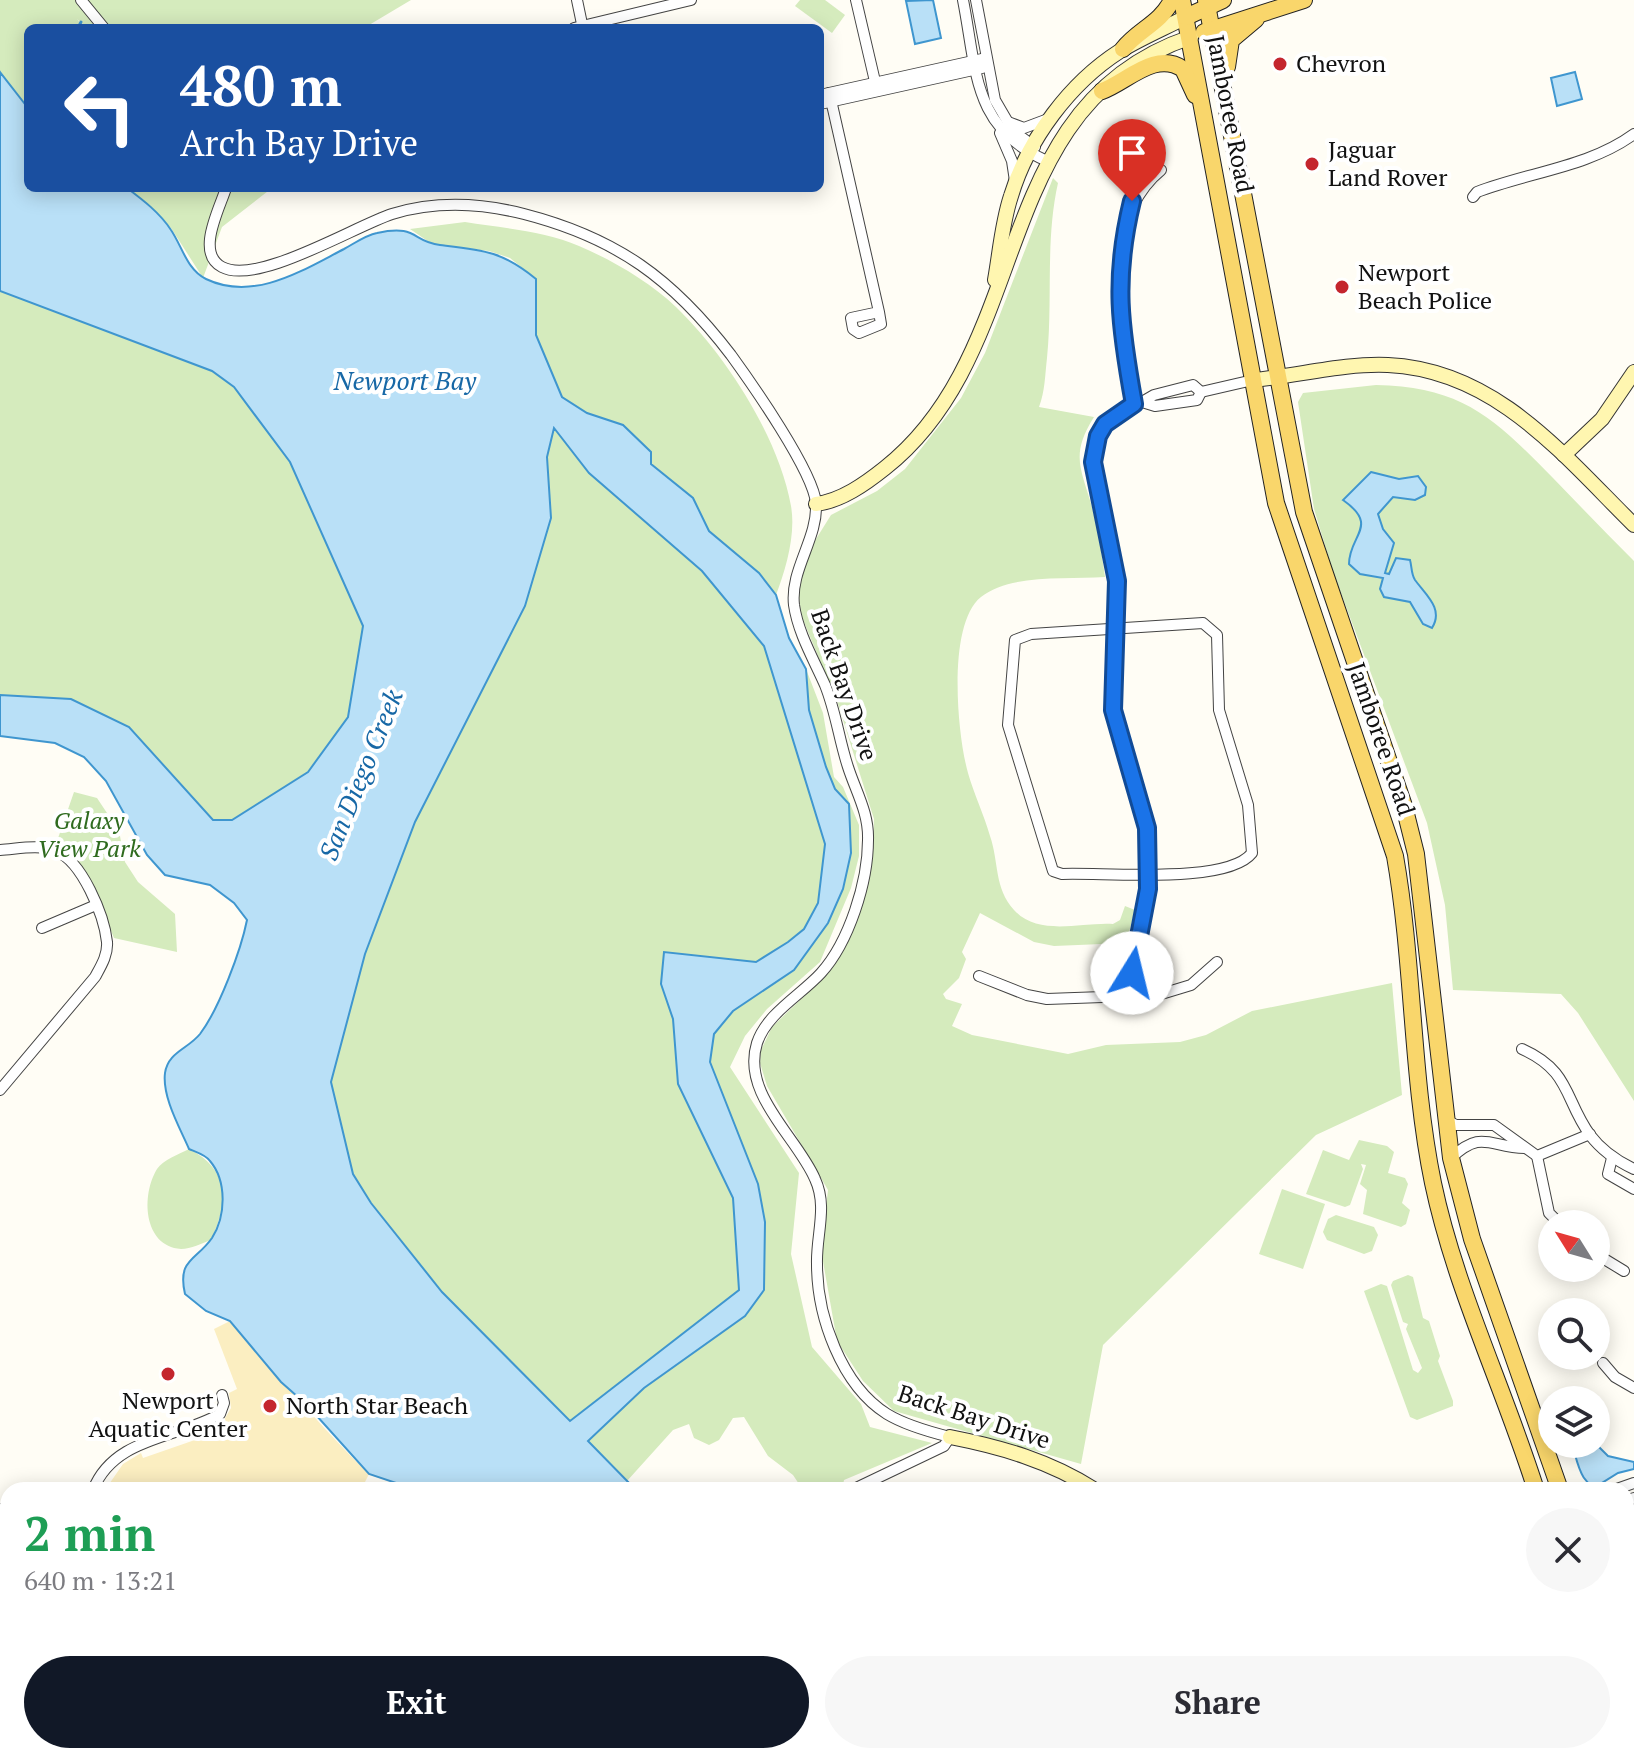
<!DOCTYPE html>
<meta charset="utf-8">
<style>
body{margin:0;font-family:"PT Serif",serif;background:#f7f7f7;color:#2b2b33;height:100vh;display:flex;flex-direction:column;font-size:30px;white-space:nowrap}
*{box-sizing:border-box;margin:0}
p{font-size:26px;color:#7c7c81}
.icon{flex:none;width:44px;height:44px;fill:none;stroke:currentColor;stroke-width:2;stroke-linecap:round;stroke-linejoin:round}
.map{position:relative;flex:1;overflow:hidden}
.details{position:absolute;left:0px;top:1482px;width:1634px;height:282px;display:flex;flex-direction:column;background:#fff;border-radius:24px 24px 0 0;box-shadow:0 4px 20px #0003}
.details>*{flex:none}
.guide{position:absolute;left:24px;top:24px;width:800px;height:168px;border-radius:12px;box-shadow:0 4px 20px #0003;background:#1a4fa0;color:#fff;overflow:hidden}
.needle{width:52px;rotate:307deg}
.fabs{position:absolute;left:1538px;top:1210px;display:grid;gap:16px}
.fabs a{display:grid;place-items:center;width:72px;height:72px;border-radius:50%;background:#fff;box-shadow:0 4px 20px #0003;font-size:40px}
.pin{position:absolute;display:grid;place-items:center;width:68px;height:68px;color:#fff;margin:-82px -34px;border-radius:50% 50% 50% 0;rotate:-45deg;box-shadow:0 0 8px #0007}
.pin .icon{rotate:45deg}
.me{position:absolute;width:88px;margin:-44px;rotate:9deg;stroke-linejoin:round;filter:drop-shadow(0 0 6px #0008)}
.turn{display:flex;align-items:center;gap:28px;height:168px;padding:0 24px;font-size:36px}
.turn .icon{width:104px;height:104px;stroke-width:2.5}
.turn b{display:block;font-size:56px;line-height:68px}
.round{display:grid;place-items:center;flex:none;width:84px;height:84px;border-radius:42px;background:#f7f7f7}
.summary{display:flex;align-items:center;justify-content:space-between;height:136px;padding:0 24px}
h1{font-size:48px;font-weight:800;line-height:60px;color:#1e9e55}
.button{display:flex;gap:16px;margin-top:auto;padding:16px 24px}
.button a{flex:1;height:92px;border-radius:48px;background:#111827;color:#fff;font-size:32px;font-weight:800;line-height:92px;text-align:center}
.button a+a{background:#f7f7f7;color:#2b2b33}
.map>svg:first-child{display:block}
</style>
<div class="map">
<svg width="1634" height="1763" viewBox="0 0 1634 1763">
<rect width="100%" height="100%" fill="#fffdf5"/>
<g fill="#d5ebbd">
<polygon points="0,0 411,0 364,28 87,28 77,19 84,28 28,28 28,108 0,72"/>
<polygon points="800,0 825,0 845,15 832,33 795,6"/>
<path d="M 1053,178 L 1058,183 C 1045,241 1053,300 1047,358 C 1045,375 1045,391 1039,407 L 1094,417 C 1070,455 1081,468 1092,507 C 1098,530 1102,554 1105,577 C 1067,580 1012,573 981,597 C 947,624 957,734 968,773 C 974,794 984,815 990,836 C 999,862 994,888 1014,910 C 1038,937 1081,922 1113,924 L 1120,920 L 1125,906 L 1135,910 L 1126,943 L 1054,946 L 1034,942 L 980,913 L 962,952 L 966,959 L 959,978 L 943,994 L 946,999 L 962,1004 L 952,1026 L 972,1035 L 1068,1054 L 1106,1045 L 1180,1042 L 1206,1035 L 1252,1011 L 1392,983 L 1402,1095 L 1316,1135 L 1103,1345 L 1081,1464 L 894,1411 L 863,1381 L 837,1341 L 821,1250 L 828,1190 L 767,1086 L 760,1063 L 761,1050 L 772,1027 L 826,975 L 842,949 L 866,884 L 873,855 L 874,819 L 838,704 L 801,615 L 798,585 L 811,547 L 831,515 L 877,491 L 905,469 L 961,398 L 985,353 Z"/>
<polygon points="127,188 272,188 222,227 203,278 171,228"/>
<path d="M 465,222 C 502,228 545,231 579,246 C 612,260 650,282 676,307 C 726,355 779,438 791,506 C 796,534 786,569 776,595 L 759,573 L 709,531 L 693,498 L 651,464 L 651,452 L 623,425 L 587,413 L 562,397 L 536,335 L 536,279 L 510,258 L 489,251 L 432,244 L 410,229 Z"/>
<polygon points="0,291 212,371 234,387 290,462 363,626 348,717 307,772 232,820 213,820 129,727 71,699 0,695"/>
<path d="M 1376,385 C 1463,387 1494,418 1553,478 C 1580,506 1607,534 1634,561 L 1634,1101 L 1578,1013 L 1561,994 L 1453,990 L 1445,905 L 1427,823 L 1333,572 L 1314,509 L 1298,402 L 1303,393 Z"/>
<polygon points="554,427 589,473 702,571 764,646 825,844 818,903 804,929 788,942 756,962 664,952 661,984 673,1019 678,1084 733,1198 739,1290 570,1421 442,1292 371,1203 353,1174 331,1082 365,954 415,822 525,606 551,518 547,457"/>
<polygon points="806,669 823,713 834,777 843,787 859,825 859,856 851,888 820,962 767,1009 745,1036 730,1067 799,1173 791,1254 812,1347 861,1404 870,1427 932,1443 844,1480 843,1485 828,1490 803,1490 793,1475 768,1456 744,1417 733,1418 719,1440 709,1445 694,1438 689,1424 673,1430 627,1481 588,1441 644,1388 745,1316 758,1184 710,1062 714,1034 733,1011 794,970 828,923 843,889 851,853 849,804 835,789 826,767 809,710"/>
<path d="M 74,792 L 97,798 L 119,831 L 125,862 L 138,882 L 175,914 L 177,952 L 114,938 C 98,898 92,871 56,844 Z"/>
<polygon points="1359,1140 1387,1146 1394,1152 1388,1173 1405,1178 1408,1184 1402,1203 1410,1210 1406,1224 1401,1227 1363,1214 1367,1190 1360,1184 1366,1165 1361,1164 1363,1169 1350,1205 1345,1207 1306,1194 1323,1150 1349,1160"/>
<path d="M 189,1149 C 229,1169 229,1202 211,1240 C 202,1243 191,1249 181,1249 C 143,1246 141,1195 157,1169 C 163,1160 179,1154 189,1149 Z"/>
<polygon points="1282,1189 1325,1204 1303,1269 1259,1254"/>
<polygon points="1336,1215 1374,1227 1378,1235 1372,1251 1364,1254 1327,1240 1323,1232 1328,1219"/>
<polygon points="1408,1275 1413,1277 1423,1318 1429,1321 1440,1356 1438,1361 1453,1401 1453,1406 1417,1420 1410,1417 1364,1291 1381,1284 1387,1286 1413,1370 1418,1373 1422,1368 1406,1329 1408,1324 1403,1322 1391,1285 1393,1281"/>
</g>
<path fill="#fbeec1" d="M 230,1321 C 276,1372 319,1426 369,1474 L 361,1490 L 105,1490 L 123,1464 L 141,1453 L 143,1458 L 215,1433 L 213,1424 L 224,1420 L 231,1408 L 229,1393 L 237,1389 L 214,1329 Z"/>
<g fill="#b9e0f7" stroke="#3f96cf" stroke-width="2" fill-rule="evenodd">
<polygon points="933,0 941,38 915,44 906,1"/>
<path d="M 0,72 L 28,108 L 28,188 L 127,188 C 143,200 160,213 171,230 C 182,246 187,270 206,279 C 254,302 303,270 344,249 C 355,243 366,235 377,233 C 418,224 412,242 440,245 C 483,250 502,251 536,279 L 536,335 L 562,397 L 587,413 L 623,425 L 651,452 L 651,464 L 693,498 L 709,531 L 759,573 L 776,595 L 789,638 L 806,669 L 809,710 L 826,767 L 835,789 L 849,804 L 851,853 L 843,889 L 828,923 L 794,970 L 733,1011 L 714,1034 L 710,1062 L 758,1184 L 765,1222 L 764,1290 L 745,1316 L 644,1388 L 588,1441 L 636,1490 L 432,1490 L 408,1487 L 369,1474 L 307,1405 L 281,1382 L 230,1321 L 206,1311 L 185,1294 C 177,1259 196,1261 212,1238 C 226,1216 227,1181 210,1161 C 206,1155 196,1152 189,1149 C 180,1128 162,1097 165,1073 C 168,1052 188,1049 200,1034 C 219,1009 241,950 247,920 L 234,903 L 210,885 L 165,875 L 147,855 L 106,781 L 84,757 L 55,743 L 0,736 L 0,695 L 71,699 L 129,727 L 213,820 L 232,820 L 308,772 L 348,717 L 363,626 L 290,462 L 234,387 L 212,371 L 0,291 ZM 554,428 L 589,473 L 702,571 L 764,646 L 825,844 L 818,903 L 804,929 L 788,942 L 756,962 L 664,952 L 661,984 L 673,1019 L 678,1084 L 733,1198 L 739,1290 L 570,1421 L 442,1292 L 371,1203 L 353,1174 L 331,1082 L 365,954 L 415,822 L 525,606 L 551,518 L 547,457 Z"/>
<polygon points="1575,72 1582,99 1557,106 1551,78"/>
<path d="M 1371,472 L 1399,479 L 1418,476 L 1426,487 L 1425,495 L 1415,500 L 1393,497 L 1378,514 L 1383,529 L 1394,543 L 1385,573 L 1389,574 L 1396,558 L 1410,560 C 1412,567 1411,574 1415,580 C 1426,595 1444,609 1432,628 L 1423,624 L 1410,602 L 1384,597 L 1380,589 L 1383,578 L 1360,574 L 1349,564 C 1349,535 1380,526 1343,500 Z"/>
<path d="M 1572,1444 L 1596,1444 L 1608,1456 L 1634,1462 L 1634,1469 L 1618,1473 L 1602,1483 L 1605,1490 C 1580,1488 1578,1463 1572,1444 Z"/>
<polygon points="277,1756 901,1756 916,1763 265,1763"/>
</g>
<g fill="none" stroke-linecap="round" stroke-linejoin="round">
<polyline stroke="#3f96cf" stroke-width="3" points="78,28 81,22"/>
<g stroke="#444" stroke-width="12">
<g id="street">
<polyline points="81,0 104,28"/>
<polyline points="577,0 582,24"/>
<polyline points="856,0 877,90"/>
<path d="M 963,0 C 977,71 972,128 1047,161"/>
<polyline points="976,0 995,100 1013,131 1035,147"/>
<polyline points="574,28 691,0"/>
<polyline points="829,93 833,109 879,312 881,324 859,333 853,329 851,318 879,312"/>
<polyline points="820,95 982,59"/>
<polyline points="820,104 982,68"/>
<polyline points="1008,122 1024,128 1048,119"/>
<polyline points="1000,133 1012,161 1015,181"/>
<path d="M 226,188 C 220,208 195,253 222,267 C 257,286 355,226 392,214 C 435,201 481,203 524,214 C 617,238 673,279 731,355 C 752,384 813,471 816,503 C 818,539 790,569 794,605 C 798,633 814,660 825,685 C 836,712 839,740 848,767 C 856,792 869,813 868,840 C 868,882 849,942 821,973 C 801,995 767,1013 757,1043 C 741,1094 797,1137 815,1179 C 828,1207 816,1235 817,1264 C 817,1316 841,1385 887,1414 C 905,1425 930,1432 950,1437 L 944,1446 L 852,1490"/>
<path d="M 1473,197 L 1477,192 C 1529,172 1589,167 1634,134"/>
<polygon points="1193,385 1201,392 1197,400 1155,406 1142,402 1154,395"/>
<polyline points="1201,392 1253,380"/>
<path d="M 1134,404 C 1121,333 1096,223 1161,170"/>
<path d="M 1203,623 L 1217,635 L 1219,710 L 1248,805 L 1252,853 C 1227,885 1103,872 1062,874 L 1053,871 L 1008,725 L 1015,640 L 1031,634 Z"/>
<path d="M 0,850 C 18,849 39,844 56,851 C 82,861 104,915 107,942 C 108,955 101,966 95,977 L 0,1090"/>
<polyline points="42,928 96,905"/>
<polyline points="979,976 1027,995 1047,999 1158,995 1191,985 1217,962"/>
<polyline points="1132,994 1133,961 1148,889 1147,828 1113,710 1117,581 1093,462 1098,436 1105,424 1121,410 1142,402"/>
<path d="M 1522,1049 C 1571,1071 1564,1099 1590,1135 C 1602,1151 1617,1161 1634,1169"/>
<polyline points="1444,1119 1456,1125 1494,1125 1537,1156 1590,1134"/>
<polyline points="1537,1156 1549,1213 1560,1224"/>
<path d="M 1451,1158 C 1482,1129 1489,1147 1525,1148"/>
<polyline points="1612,1158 1608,1174 1634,1189"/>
<polyline points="1596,1254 1624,1271"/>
<polyline points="1603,1363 1615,1377 1634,1388"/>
<path d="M 93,1490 C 114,1437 176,1439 220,1414 L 224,1403 L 222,1395"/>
<polyline points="1614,1490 1634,1483"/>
<polyline points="1626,1501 1634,1498"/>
<polyline points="0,1509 8,1531"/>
<polyline points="127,1756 131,1763"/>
<polyline points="167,1763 179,1756"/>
</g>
</g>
<g stroke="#333" stroke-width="16">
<g id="secondary">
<path d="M 995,280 C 1000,252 1002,223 1011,196 C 1028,139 1070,83 1120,51 C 1141,38 1165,28 1186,17"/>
<path d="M 1253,380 C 1298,376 1344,363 1388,365 C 1496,370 1563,455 1634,525"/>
<polyline points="1564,455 1602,419 1634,372"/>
<path d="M 816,504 C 841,501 865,484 885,468 C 1037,348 985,106 1191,37"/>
<path d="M 950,1437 C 1001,1447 1050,1461 1095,1490"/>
<polyline points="0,1721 8,1739"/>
<polyline points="16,1756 19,1763"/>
<polyline points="1288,1756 1295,1763"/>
<polyline points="1595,1763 1617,1756"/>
</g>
</g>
<g stroke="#222" stroke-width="18">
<g id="primary">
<path d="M 1182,0 L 1276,503 L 1395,856 C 1414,964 1411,1076 1433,1183 C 1455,1288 1504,1388 1536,1490"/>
<polyline points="1206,0 1304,512 1404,806 1416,854 1451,1158 1472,1239 1560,1490"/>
<polyline points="1186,17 1223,0"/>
<polyline points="1204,32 1304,0"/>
<path d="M 1123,49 C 1139,29 1160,24 1172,0"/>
<polyline points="1227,67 1231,40 1256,19"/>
<path d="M 1102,91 C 1127,82 1155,50 1183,69 L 1195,95"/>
<polyline points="1626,1680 1634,1703"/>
<polyline points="1626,1747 1632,1763"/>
</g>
</g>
<use href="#street" stroke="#fff" stroke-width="10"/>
<use href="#secondary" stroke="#fff6b0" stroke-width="14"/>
<use href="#primary" stroke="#f9d66b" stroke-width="16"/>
</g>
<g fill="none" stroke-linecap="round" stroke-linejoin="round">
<g stroke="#114b97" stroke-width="20">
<path id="route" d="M 1132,201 C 1113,279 1120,327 1134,404 L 1105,424 L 1098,436 L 1093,462 L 1117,581 L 1113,710 L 1147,828 L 1148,889 L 1132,973"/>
</g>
<use href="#route" stroke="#1a73e8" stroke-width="14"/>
</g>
<g fill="#c4262e" stroke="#fff" stroke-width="3">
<circle cx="1280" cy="64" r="8"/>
<circle cx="1312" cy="164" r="8"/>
<circle cx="1342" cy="287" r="8"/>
<circle cx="168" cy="1374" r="8"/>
<circle cx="270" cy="1406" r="8"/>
</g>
<g text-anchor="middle" stroke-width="8" stroke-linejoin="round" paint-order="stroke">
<g font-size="24" fill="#111" stroke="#fff" text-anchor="start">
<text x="1296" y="72">Chevron</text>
<text x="1328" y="158">Jaguar<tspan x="1328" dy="28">Land Rover</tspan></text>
<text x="1358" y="281">Newport<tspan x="1358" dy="28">Beach Police</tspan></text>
<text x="168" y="1409" text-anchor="middle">Newport<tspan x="168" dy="28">Aquatic Center</tspan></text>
<text x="286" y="1414">North Star Beach</text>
</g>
<g font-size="24" fill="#111" stroke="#fff">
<text transform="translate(1230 114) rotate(79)" y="8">Jamboree Road</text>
<text transform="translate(844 685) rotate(71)" y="8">Back Bay Drive</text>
<text transform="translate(1381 739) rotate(71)" y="8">Jamboree Road</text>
<text transform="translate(974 1417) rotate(18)" y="8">Back Bay Drive</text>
</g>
<g font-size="24" font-style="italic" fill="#2f6b1f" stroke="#fff">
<text x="89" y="829">Galaxy<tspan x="89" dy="28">View Park</tspan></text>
</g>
<g font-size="26" font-style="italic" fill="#1768a6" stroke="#fff">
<text x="405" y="390">Newport Bay</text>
<text transform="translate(361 775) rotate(-68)" y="9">San Diego Creek</text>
</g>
</g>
</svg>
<div class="fabs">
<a><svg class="needle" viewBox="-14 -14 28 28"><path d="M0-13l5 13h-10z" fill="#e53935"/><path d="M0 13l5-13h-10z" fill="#7c7c81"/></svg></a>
<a><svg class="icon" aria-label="search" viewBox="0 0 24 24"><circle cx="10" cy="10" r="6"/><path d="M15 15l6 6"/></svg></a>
<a><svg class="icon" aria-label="layers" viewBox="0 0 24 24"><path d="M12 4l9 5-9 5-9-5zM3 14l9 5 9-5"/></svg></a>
</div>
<div class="pin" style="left:1132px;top:201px;background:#d93025"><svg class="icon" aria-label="arrive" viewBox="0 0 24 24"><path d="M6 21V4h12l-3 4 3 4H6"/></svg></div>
<svg class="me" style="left:1132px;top:973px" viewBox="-20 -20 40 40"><circle r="19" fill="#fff"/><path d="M0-13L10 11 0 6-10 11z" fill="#1a73e8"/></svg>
<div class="guide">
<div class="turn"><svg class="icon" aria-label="left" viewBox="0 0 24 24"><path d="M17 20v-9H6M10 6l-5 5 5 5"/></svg><div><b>480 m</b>Arch Bay Drive</div></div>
</div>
<section class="details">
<div class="summary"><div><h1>2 min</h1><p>640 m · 13:21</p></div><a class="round"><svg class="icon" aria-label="close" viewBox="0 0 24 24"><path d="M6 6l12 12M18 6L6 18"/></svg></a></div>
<div class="button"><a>Exit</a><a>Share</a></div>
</section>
</div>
